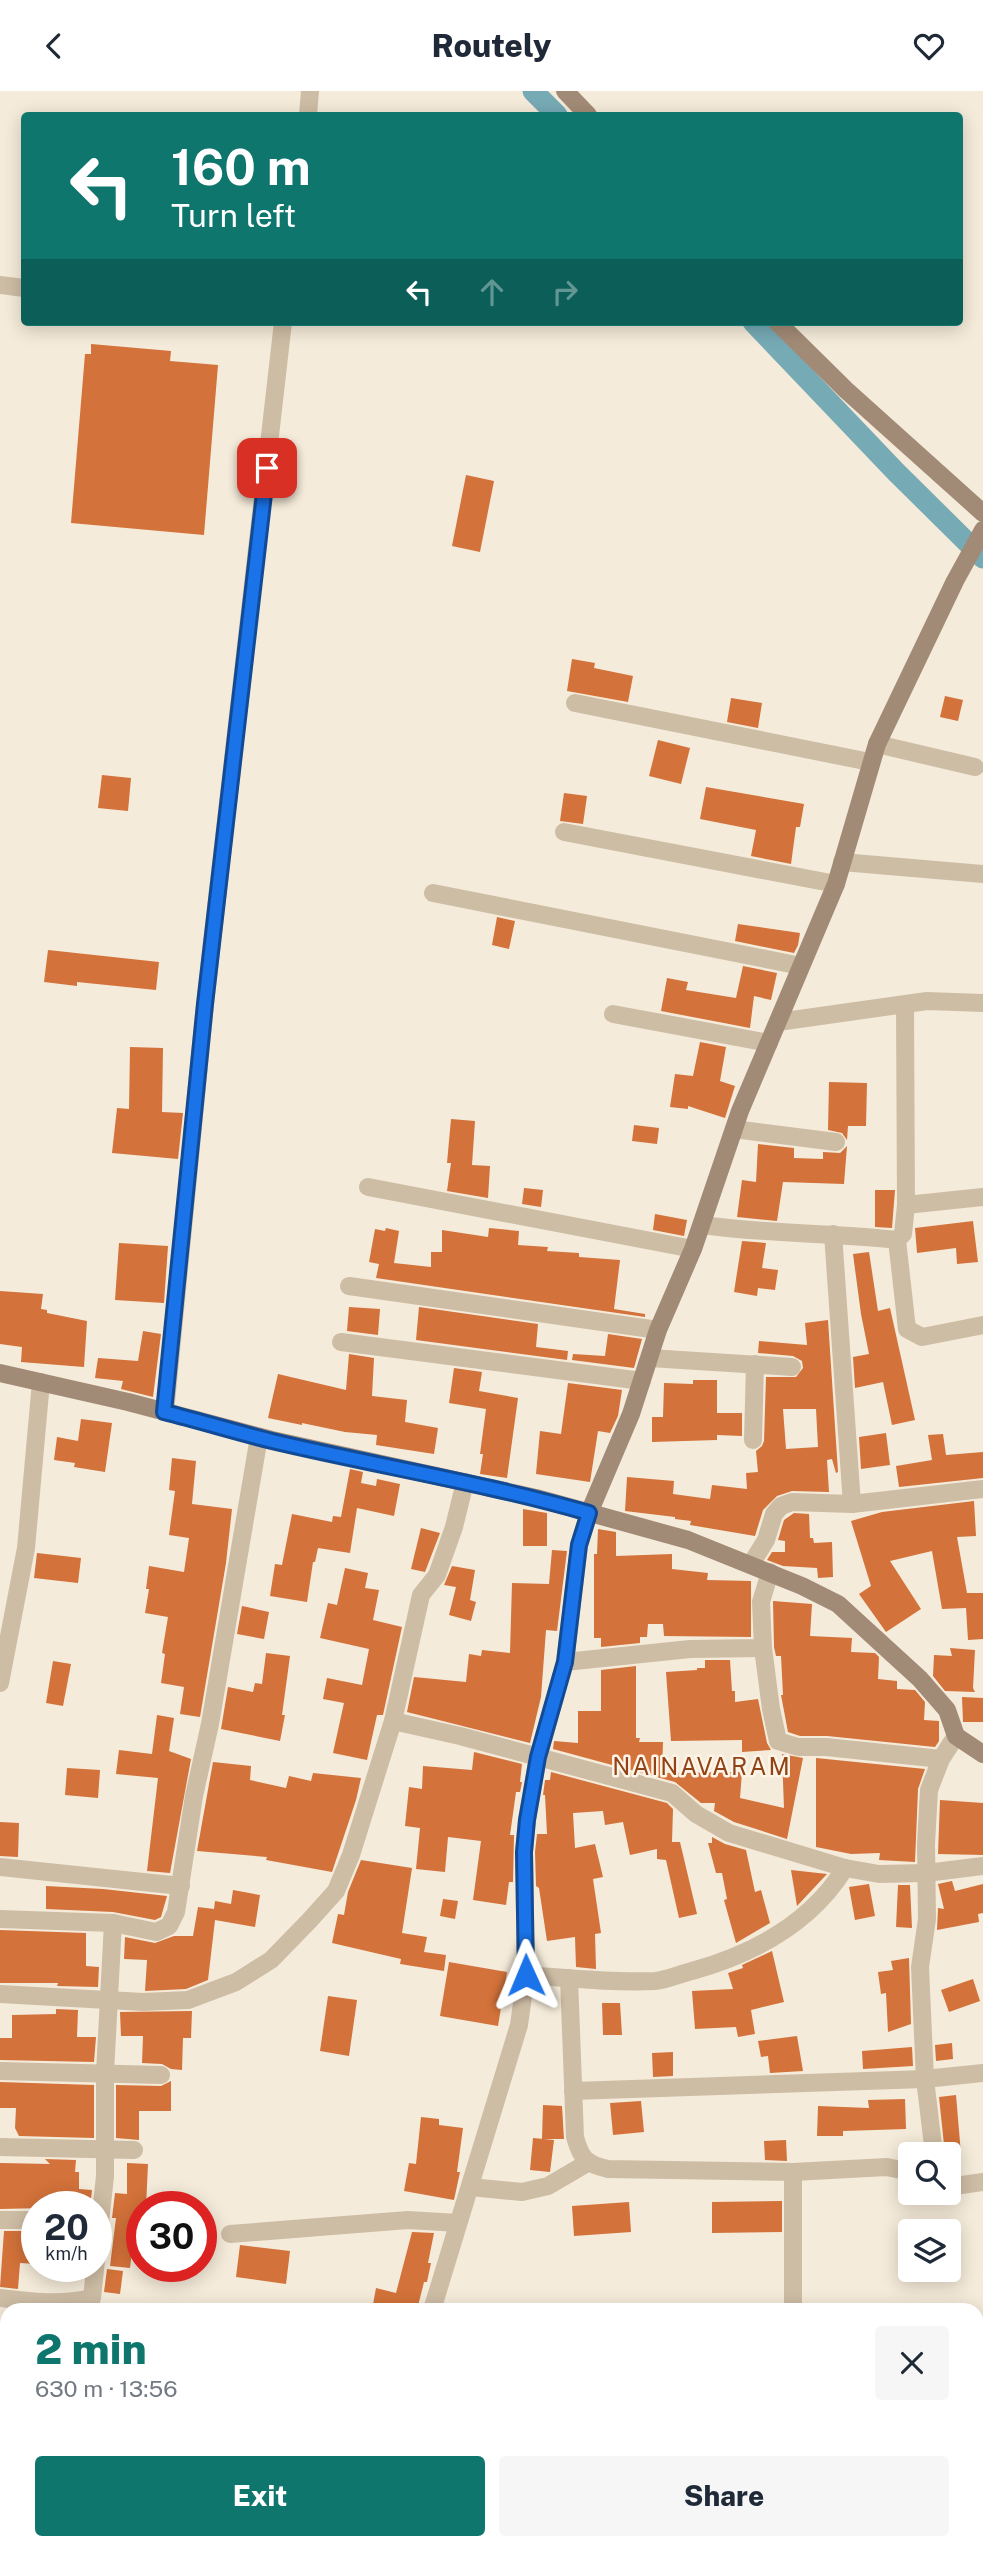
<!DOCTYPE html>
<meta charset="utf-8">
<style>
body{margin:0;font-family:"Public Sans",sans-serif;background:#f6f6f7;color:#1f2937;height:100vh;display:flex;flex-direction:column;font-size:26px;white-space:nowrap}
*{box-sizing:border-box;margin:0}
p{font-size:23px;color:#747a83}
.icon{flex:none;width:38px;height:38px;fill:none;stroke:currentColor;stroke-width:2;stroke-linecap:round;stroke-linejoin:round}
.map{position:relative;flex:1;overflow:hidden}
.side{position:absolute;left:0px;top:2212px;width:984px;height:247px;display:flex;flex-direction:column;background:#fff;border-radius:21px 21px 0 0;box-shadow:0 4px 18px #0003}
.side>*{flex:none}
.guide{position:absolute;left:21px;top:21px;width:942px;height:214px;border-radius:7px;box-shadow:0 4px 18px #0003;background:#0f766e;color:#fff;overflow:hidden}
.fabs{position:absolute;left:898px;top:2051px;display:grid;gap:14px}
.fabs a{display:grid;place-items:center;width:63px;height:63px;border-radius:7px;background:#fff;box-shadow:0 4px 18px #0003;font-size:35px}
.speed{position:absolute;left:21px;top:2100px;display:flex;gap:14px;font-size:35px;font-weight:700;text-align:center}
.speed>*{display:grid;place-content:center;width:91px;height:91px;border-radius:50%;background:#fff;box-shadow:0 4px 18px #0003;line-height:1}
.speed small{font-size:18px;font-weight:400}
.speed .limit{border:10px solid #d22;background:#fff;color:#111}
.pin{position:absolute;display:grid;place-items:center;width:60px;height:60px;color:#fff;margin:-30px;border-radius:14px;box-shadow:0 4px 10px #0006}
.me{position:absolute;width:77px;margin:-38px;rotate:359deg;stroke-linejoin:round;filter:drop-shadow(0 0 5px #0008)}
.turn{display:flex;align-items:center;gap:24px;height:147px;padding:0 35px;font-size:32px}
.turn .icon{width:91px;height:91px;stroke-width:2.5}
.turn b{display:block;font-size:49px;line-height:60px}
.lanes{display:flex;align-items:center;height:66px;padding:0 35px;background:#0003;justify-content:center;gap:35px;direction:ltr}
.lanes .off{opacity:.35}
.round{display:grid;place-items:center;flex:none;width:74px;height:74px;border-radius:7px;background:#f6f6f7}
.overview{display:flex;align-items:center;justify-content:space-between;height:119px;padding:0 35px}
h1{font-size:42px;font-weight:800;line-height:52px;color:#0f766e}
.button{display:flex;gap:14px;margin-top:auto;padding:14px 35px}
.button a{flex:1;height:80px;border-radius:7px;background:#0f766e;color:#fff;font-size:28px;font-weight:800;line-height:80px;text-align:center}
.button a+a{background:#f6f6f7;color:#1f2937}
header{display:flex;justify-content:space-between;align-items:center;height:91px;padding:0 35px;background:#fff;font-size:32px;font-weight:800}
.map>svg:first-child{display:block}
</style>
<header><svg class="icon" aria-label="back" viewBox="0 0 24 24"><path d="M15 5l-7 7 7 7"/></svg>Routely<svg class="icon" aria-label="heart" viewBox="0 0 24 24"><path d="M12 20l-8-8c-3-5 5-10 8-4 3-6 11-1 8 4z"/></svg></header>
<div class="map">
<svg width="983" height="2458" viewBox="0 0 983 2458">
<rect width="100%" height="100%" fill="#f5ebda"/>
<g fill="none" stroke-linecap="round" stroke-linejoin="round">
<g stroke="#76aab5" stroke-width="21">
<polyline points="533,0 557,24"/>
<polyline points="753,231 896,381 983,467"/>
</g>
</g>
<g fill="#d3723a" fill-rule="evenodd">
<polygon points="91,253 171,260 170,270 218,274 204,444 71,432 85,263 91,263"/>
<polygon points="466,384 494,390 480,461 452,455"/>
<polygon points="572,568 595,572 594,577 633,585 628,611 567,600"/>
<polygon points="945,605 963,609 958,630 940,626"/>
<polygon points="731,607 762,612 758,637 727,631"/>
<polygon points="658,649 690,657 681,693 649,685"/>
<polygon points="102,684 131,687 128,720 98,717"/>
<polygon points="706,696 804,713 800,736 796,736 791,773 751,765 756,739 700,728"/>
<polygon points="564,702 587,705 583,733 560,730"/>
<polygon points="497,826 515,830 509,858 492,854"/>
<polygon points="738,833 800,842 798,854 794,862 735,850"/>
<polygon points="48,859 159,871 156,899 77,891 77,895 44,891"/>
<polygon points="743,875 777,882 771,909 754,905 750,937 661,920 667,887 688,891 686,899 736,907"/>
<polygon points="700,951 726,956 720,990 735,995 725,1027 688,1015 688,1018 670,1016 675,983 693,985"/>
<polygon points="130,956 163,957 162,1021 183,1022 178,1068 112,1062 117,1017 129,1018"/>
<polygon points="829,991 867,992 866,1035 848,1035 847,1049 842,1042 828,1039"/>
<polygon points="451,1028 475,1030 472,1074 490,1075 488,1107 447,1100 451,1072 447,1072"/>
<polygon points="634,1034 659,1037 657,1053 632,1050"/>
<polygon points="758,1053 794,1057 794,1067 823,1068 823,1061 840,1062 847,1055 844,1093 783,1091 777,1130 737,1126 742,1089 756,1091"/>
<polygon points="524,1097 543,1099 541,1116 522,1113"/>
<polygon points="875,1099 895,1099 892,1137 875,1136"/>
<polygon points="655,1123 687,1129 684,1145 653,1139"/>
<polygon points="973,1130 978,1171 957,1173 956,1157 917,1162 915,1137"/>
<polygon points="386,1137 399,1140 394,1172 431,1176 431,1161 442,1161 442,1139 488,1146 489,1137 519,1140 518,1154 548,1156 547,1160 579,1162 579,1166 620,1169 614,1218 645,1223 645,1226 376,1187 379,1173 369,1171 375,1138 385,1140"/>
<polygon points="742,1150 766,1152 762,1177 778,1179 775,1199 758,1197 757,1205 734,1201"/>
<polygon points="119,1152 168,1155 164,1212 115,1209"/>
<polygon points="869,1161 878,1220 890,1217 915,1329 892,1334 883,1291 855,1297 853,1266 869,1263 861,1223 853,1163"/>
<polygon points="0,1200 43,1203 41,1218 47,1219 47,1222 87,1230 84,1276 21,1271 22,1256 0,1253"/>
<polygon points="349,1216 380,1218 378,1244 347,1240"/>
<polygon points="419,1216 538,1233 536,1256 568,1260 567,1269 416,1249"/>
<path d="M 828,1229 L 838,1381 L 836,1382 L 832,1368 L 827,1369 L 829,1401 L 792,1400 L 777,1405 L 763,1419 L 755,1445 L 690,1434 L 691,1430 L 675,1428 L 675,1426 L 625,1420 L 627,1386 L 674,1390 L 673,1403 L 710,1408 L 712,1394 L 747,1398 L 746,1382 L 758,1381 L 756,1360 L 762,1355 L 764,1350 L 766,1286 L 796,1286 L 803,1277 L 802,1270 L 793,1265 L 758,1262 L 759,1250 L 807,1254 L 805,1232 ZM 783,1318 L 816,1318 L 818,1356 L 786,1358 Z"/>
<polygon points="143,1240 161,1243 153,1306 121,1298 123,1290 95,1287 98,1267 138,1270"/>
<polygon points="608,1243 642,1248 634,1277 572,1269 573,1263 605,1265"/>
<polygon points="349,1263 374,1267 372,1305 407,1309 405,1331 438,1337 434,1363 376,1354 377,1344 345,1341 302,1332 302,1334 268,1327 278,1283 346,1299"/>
<polygon points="454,1277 482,1281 479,1300 518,1307 507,1387 480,1383 483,1363 480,1363 486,1318 449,1312"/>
<polygon points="693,1289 717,1289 717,1322 742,1322 742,1345 717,1344 717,1349 652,1351 652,1326 663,1326 664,1292 693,1293"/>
<polygon points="568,1292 622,1299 618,1325 610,1342 598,1340 590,1391 536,1383 540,1340 561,1343"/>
<polygon points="81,1328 112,1332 105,1381 74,1376 75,1372 54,1369 57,1346 78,1350"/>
<polygon points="886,1342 890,1374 861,1378 859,1346"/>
<polygon points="943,1343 946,1364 983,1361 983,1387 899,1396 896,1375 932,1369 928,1344"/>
<polygon points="172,1367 196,1370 192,1413 232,1418 226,1472 200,1626 180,1623 184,1596 161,1592 165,1563 162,1562 168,1526 145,1522 149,1498 146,1498 149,1475 184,1481 189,1447 169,1444 175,1400 169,1399"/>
<polygon points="350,1378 363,1381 361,1392 376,1395 377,1388 400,1393 394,1425 357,1417 350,1462 318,1457 315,1471 313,1471 307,1511 270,1505 275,1473 282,1474 292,1423 332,1431 333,1425 341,1426"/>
<polygon points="974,1410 976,1445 957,1446 967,1502 983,1502 983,1548 968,1549 966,1517 942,1518 932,1460 890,1470 921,1518 886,1541 859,1503 871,1495 851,1430 882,1421"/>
<polygon points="523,1418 547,1422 547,1455 523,1455"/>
<polygon points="794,1422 809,1423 810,1447 813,1447 814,1452 832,1451 833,1486 818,1487 817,1477 783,1475 767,1469 772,1461 785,1461 785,1450 778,1449 784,1429"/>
<polygon points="421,1437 440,1442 425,1481 411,1478"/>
<polygon points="598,1438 616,1441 616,1465 672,1463 672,1478 708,1482 707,1489 751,1490 751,1546 664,1545 663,1533 648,1533 647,1546 640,1546 640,1552 601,1556 601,1547 594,1547 594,1463 597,1463"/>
<polygon points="552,1459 567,1460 557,1540 546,1539 541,1606 530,1652 407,1621 414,1586 466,1591 469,1563 481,1565 482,1559 510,1562 512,1492 549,1493"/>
<polygon points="37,1462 81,1467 78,1492 34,1487"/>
<polygon points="452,1475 475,1479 470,1509 476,1511 471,1530 449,1524 456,1496 444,1494"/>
<polygon points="345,1477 368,1482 365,1497 379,1499 373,1529 402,1536 383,1624 377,1624 367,1669 333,1662 344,1612 323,1608 327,1587 362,1594 369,1558 320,1547 328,1512 337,1514"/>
<polygon points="773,1510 812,1513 810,1545 852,1547 851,1561 875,1562 879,1566 878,1588 897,1590 897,1598 915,1599 925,1611 924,1629 939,1630 939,1650 935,1656 827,1645 800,1645 788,1641 781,1604 783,1604 781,1565 776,1565 774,1556"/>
<polygon points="242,1515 269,1521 264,1548 237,1543"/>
<polygon points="950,1557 975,1559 973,1597 975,1601 945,1600 933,1585 934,1564 952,1565"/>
<polygon points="266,1562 290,1565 282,1624 285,1624 280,1650 221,1638 228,1596 253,1601 255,1592 262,1593"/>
<polygon points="705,1569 730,1569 732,1600 735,1600 735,1611 758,1608 767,1652 771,1659 742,1661 742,1649 671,1650 666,1581 697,1579 697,1577 705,1577"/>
<polygon points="53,1570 71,1573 63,1615 46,1612"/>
<polygon points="636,1575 636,1647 640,1647 639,1651 663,1651 662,1682 742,1681 740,1707 784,1717 782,1663 803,1667 787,1748 734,1731 714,1720 715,1712 701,1712 675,1691 553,1658 554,1650 578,1652 578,1620 601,1620 601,1579"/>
<polygon points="962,1606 983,1607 983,1631 963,1631"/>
<polygon points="157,1624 174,1627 169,1660 191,1668 170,1782 147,1780 158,1687 116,1683 119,1659 152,1663"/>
<polygon points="474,1661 522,1673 520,1691 522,1691 520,1701 516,1701 510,1744 514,1744 513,1791 509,1791 506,1814 473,1809 481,1750 448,1746 445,1781 416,1778 420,1737 405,1735 409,1696 422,1698 423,1675 472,1679"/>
<polygon points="816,1667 925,1678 918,1698 915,1771 879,1769 880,1762 851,1763 816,1756"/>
<polygon points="213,1671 251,1675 250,1689 286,1697 289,1685 311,1690 313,1682 361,1687 356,1709 332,1781 266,1769 267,1766 197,1760"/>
<polygon points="67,1677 100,1679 98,1707 65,1704"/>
<polygon points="551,1681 667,1712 673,1718 672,1751 680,1751 697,1823 679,1827 666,1769 657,1768 657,1758 630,1764 623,1731 605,1734 603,1720 573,1722 575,1757 595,1753 603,1786 593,1788 601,1842 595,1843 596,1878 576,1876 575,1846 547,1850 539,1797 536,1795 535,1761 537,1743 547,1743 545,1704 543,1704 545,1689 550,1689"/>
<polygon points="940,1709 983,1712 983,1764 938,1763"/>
<polygon points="0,1731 19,1732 18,1766 0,1765"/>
<polygon points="712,1746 725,1753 746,1759 755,1801 761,1799 770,1832 736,1852 724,1809 727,1808 722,1782 716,1782 708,1752 712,1752"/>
<polygon points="361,1769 412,1777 402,1842 427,1846 424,1861 446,1864 444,1880 400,1873 401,1868 332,1852 338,1823 344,1824 348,1801"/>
<polygon points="791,1779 827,1783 797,1815"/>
<polygon points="952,1790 955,1800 983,1793 983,1822 978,1823 979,1831 937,1839 938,1817 944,1818 938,1793"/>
<polygon points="869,1793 875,1825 855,1829 849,1796"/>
<polygon points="898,1794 910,1794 912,1837 896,1836"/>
<polygon points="46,1795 103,1798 167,1805 161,1826 155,1829 113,1821 46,1818"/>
<polygon points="233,1799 260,1804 255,1836 215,1829 208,1889 186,1898 145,1900 147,1869 124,1868 125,1846 155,1852 174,1845 193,1845 198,1816 214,1818 215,1810 231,1813"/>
<polygon points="443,1808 458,1810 455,1828 440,1825"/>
<polygon points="0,1839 86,1842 86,1875 99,1876 98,1896 57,1895 58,1892 0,1892"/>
<polygon points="772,1860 784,1911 751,1919 755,1943 738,1946 736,1936 695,1938 692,1900 733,1898 728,1882 743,1877 742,1874"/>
<polygon points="909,1867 911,1933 888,1941 886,1902 881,1903 878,1881 893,1879 891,1870"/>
<polygon points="449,1871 507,1881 498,1935 440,1925"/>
<polygon points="973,1888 980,1910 949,1921 941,1899"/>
<polygon points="328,1905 357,1909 349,1965 320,1960"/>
<polygon points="602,1912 620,1912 622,1944 603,1944"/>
<polygon points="56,1918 78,1919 77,1946 96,1946 94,1971 0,1969 0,1947 12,1947 12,1924 56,1923"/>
<polygon points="192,1920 191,1947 183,1947 182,1979 171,1978 162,1973 142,1972 143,1945 121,1945 120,1921"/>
<polygon points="797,1945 803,1980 770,1982 768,1965 761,1966 758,1950"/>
<polygon points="952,1952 953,1968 936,1970 935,1954"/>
<polygon points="912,1956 913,1975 863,1978 862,1960"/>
<polygon points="673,1961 673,1985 653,1986 652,1962"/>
<polygon points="171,1990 171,2020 139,2020 139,2049 116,2047 116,1994 161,1995"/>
<polygon points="0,1991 94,1994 94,2047 19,2045 15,2037 16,2017 0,2017"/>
<polygon points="956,2004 961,2063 945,2063 939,2006"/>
<polygon points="905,2008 906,2038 843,2040 843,2045 817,2045 818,2015 869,2017 868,2009"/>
<polygon points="641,2010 644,2041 613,2044 610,2012"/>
<polygon points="543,2014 562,2015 564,2048 542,2048"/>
<polygon points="421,2026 439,2028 439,2034 463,2037 457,2081 460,2081 454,2109 404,2100 409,2072 416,2073"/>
<polygon points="533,2047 554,2049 550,2081 530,2079"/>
<polygon points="786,2049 787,2070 765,2069 764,2050"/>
<polygon points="45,2068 76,2069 75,2081 79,2081 79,2098 92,2099 90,2116 0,2118 0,2072 50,2073"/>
<polygon points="127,2072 148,2073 146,2116 142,2116 142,2127 136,2126 130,2177 110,2175 116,2127 112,2127 115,2102 127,2103"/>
<polygon points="782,2110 782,2141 712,2142 712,2111"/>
<polygon points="629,2111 631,2141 574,2145 572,2115"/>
<polygon points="4,2140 33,2140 33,2145 37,2145 37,2173 20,2172 18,2198 0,2196"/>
<polygon points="412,2141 434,2142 428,2172 431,2172 427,2191 424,2191 417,2219 372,2219 376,2197 396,2202"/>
<polygon points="240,2154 290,2160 286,2193 236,2186"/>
<polygon points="107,2178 123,2180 120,2203 104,2201"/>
</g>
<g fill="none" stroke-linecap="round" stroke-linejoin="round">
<g stroke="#cebda5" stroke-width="18">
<polyline points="308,24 310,0"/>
<polyline points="0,194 24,197"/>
<polyline points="575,612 870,671"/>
<polyline points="877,653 975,676"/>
<polyline points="564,741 836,793"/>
<polyline points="842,771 983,783"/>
<polyline points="433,802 801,875"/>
<polyline points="905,914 906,1114 903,1143 897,1149 907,1238 922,1246 983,1234"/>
<polyline points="613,923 769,952"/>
<polyline points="778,931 927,910 983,912"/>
<polyline points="734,1038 836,1051"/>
<polyline points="368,1096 693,1158"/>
<polyline points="906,1114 983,1106"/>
<path d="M 702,1134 C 767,1143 832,1142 897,1149"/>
<polyline points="833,1143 852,1413"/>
<polyline points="349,1195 658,1239"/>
<polyline points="341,1251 642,1290"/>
<polyline points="650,1267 792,1276"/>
<polyline points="165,1321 205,913 283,231"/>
<polyline points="753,1349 755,1273"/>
<polyline points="751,1473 766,1449 774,1423 781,1415 792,1411 852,1413 983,1398"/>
<polyline points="763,1557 771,1618 778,1650 798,1656 826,1656 941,1668"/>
<polyline points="565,1571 690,1558 763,1557 761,1511 770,1481"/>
<polyline points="0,1592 26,1457 41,1291"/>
<polyline points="393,1630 460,1645 672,1702 696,1723 729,1742 845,1777 879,1783 926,1782 983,1775"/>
<polyline points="0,1776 181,1795"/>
<polyline points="0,1828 113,1832"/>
<path d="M 526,1884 C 568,1887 613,1892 655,1890 C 667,1889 680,1883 692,1880 C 753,1863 811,1832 845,1777"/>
<path d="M 569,1887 L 575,2046 C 581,2068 586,2073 608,2078 L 793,2081 L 887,2076 L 910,2081"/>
<polyline points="0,1903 143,1911 188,1909 236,1891 271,1869 309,1830 336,1800 351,1764 393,1630 421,1504 437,1484 454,1436 465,1391"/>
<polyline points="0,1980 161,1984"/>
<polyline points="573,2000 925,1988 983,1982"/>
<polyline points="0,2056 134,2059"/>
<polyline points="934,2063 925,1988 920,1876 927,1828 926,1753 929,1699 941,1668 956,1645"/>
<polyline points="470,2096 522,2101 548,2095 589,2071"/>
<polyline points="948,2096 983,2091"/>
<polyline points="0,2129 37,2129"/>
<polyline points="230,2143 408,2129 458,2132"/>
<path d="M 0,2207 C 31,2211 62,2214 92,2207 L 105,2085 L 105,1982 L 113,1832 L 156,1841 L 169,1835 L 176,1821 L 194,1705 L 210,1633 L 259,1346"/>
<polyline points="432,2219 519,1934 526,1884 524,1761 527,1729 538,1666 565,1571 579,1454 589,1422"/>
<polyline points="793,2219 793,2081"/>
<polyline points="93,2458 93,2452"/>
<polyline points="290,2458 298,2452"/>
<polyline points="792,2458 792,2452"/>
</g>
<g stroke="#a28b76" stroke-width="18">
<polyline points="565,0 588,24"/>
<polyline points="777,231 846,299 983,422"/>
<polyline points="0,1282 128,1311 272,1349 536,1407 688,1449 802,1495 838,1513 920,1588 947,1619 956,1645 983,1663"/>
<polyline points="589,1422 631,1323 658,1239 693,1158 740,1020 836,793 877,653 955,490 983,439"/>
</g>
</g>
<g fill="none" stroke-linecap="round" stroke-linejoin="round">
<g stroke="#114b97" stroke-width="18">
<path id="route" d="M 267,377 L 205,913 L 164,1321 C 200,1330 236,1341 272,1350 C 378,1375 484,1392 589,1422 L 579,1454 L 565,1571 L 538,1666 L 527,1729 L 524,1761 L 526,1884"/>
</g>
<use href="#route" stroke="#1a73e8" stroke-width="12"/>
</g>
<g text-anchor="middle" stroke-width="5" stroke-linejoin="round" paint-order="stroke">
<g font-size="24" letter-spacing="2" fill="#914317" stroke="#fcf5e7">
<text x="702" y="1684">NAINAVARAM</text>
</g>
</g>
</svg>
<div class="fabs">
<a><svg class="icon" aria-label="search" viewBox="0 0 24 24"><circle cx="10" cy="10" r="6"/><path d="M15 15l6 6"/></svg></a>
<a><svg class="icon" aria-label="layers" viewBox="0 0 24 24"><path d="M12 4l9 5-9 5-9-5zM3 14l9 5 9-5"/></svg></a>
</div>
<div class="speed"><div>20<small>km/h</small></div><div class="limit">30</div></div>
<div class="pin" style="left:267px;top:377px;background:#d93025"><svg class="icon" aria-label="arrive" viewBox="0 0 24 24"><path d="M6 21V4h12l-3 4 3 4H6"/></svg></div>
<svg class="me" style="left:526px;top:1884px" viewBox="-20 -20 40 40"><path d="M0-17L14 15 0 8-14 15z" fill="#1a73e8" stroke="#fff" stroke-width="4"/></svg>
<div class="guide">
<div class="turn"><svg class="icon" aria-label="left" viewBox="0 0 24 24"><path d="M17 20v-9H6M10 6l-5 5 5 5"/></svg><div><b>160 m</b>Turn left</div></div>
<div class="lanes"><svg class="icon" aria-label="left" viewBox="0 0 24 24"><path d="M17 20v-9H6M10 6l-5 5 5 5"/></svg><svg class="icon off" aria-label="ahead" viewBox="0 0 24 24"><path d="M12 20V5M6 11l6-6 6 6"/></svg><svg class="icon off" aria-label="right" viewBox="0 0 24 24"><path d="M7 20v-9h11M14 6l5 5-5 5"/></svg></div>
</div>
<section class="side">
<div class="overview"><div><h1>2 min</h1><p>630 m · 13:56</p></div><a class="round"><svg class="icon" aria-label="close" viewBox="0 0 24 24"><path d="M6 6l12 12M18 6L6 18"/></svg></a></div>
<div class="button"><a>Exit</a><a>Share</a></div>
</section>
</div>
